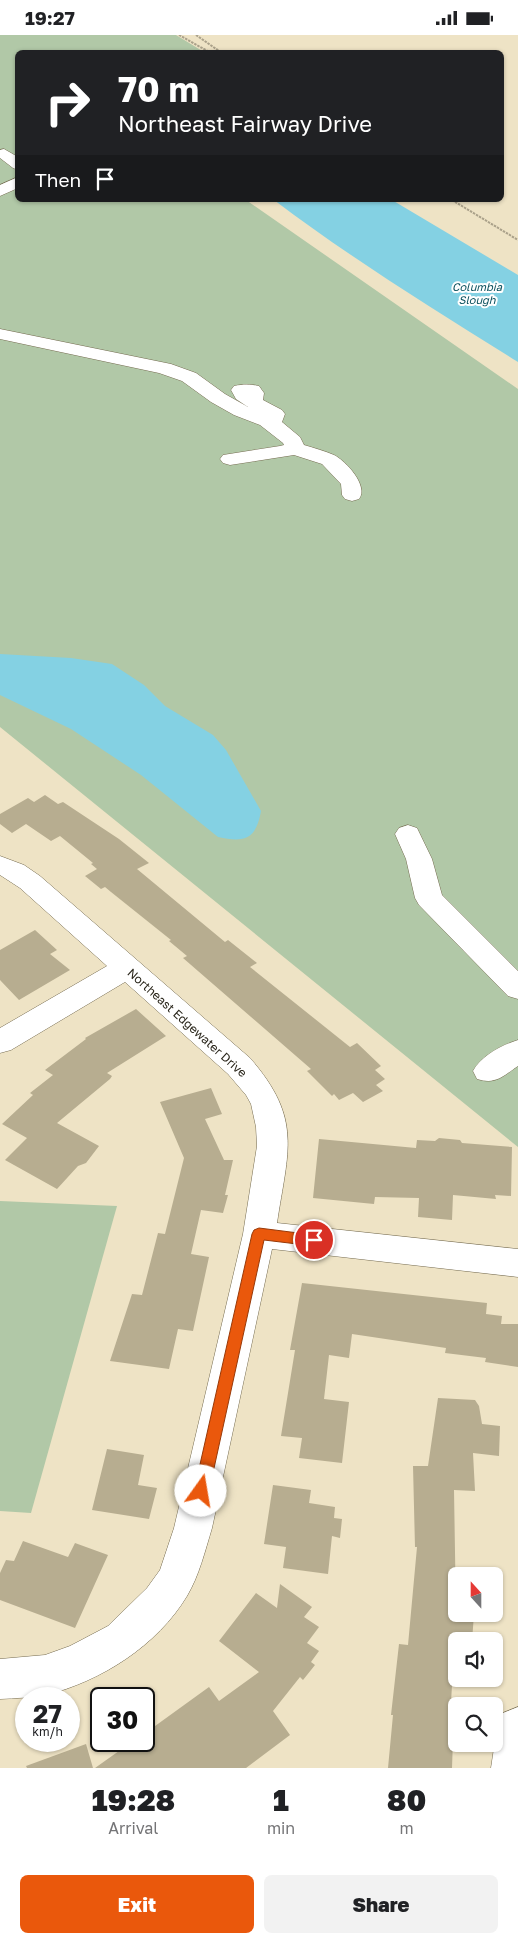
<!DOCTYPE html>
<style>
body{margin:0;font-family:"Golos Text",sans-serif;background:#f2f2f2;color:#202124;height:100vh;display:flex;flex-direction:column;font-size:19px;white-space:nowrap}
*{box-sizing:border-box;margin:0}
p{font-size:16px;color:#757577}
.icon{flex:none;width:28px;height:28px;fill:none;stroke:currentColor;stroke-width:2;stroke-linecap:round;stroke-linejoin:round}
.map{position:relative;height:1733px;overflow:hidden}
.drawer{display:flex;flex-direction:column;background:#fff;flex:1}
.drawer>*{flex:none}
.banner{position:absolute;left:15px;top:15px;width:489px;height:152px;border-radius:8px;box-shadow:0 1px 4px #0004;background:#202124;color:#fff;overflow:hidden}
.needle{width:32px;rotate:339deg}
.tools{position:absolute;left:448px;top:1532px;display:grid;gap:10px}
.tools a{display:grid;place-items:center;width:55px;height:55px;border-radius:8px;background:#fff;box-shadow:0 1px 4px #0004;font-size:25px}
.speed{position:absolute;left:15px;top:1652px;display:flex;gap:10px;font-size:25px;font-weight:700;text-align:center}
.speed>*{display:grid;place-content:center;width:65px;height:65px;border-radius:50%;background:#fff;box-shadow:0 1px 4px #0004;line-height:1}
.speed small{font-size:12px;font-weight:400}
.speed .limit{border:2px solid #111;border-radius:8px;background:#fff;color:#111}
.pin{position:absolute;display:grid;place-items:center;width:42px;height:42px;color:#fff;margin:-21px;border:2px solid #fff;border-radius:50%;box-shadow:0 1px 5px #0007}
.me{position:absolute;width:55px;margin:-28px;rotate:13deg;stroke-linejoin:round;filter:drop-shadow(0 0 4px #0008)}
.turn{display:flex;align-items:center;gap:18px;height:105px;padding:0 20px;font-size:22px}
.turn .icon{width:65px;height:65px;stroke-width:2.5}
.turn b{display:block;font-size:35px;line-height:42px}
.then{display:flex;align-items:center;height:48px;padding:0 20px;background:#0003;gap:10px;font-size:19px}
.eta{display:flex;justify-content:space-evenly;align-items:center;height:85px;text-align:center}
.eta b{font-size:30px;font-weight:800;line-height:35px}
.cta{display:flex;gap:10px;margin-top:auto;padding:10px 20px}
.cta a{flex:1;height:58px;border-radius:8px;background:#ea580c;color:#fff;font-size:20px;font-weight:800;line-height:58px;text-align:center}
.cta a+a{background:#f2f2f2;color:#202124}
.status{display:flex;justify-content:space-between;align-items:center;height:35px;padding:0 25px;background:#fff;direction:ltr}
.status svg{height:14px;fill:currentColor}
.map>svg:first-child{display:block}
</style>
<div class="status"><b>19:27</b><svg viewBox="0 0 49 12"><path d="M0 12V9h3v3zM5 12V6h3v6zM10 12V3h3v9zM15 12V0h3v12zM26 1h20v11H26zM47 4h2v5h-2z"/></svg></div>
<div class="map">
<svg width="518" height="1733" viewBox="0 0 518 1733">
<rect width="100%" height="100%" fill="#eee3c5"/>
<g fill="#b1c8a7">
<polygon points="0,0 176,0 204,17 18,18 18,165 246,165 518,354 518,1112 0,692"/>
<polygon points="0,1166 117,1171 31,1478 0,1476"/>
</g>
<g fill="#84d1e3">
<path d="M 274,165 L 392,165 L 518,240 L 518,327 C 435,275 352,224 274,165 Z"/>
<path d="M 0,619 L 71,623 L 112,629 L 144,650 L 165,671 L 213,700 L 226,715 L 261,776 C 256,804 245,808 218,802 L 141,740 L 71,694 L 0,660 Z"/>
</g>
<g fill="#b7ad90">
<polygon points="45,760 58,769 63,767 119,804 149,828 137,834 225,907 228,905 257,928 250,932 350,1012 357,1008 381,1031 375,1035 385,1044 376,1050 383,1056 363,1067 353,1058 339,1065 334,1059 332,1061 307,1036 311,1034 183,923 187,921 169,906 171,905 111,857 105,852 101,854 85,841 97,834 91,829 93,828 60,801 51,806 26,789 12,798 0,789 0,779 28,763 34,767"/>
<polygon points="35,895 57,915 50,919 70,935 19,965 0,945 0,915"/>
<polygon points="136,974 166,1001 107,1038 112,1041 110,1044 57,1088 99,1111 86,1128 78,1131 57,1154 5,1125 27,1103 2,1089 33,1060 30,1058 53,1040 45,1035 86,1004 85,1003"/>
<polygon points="211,1053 222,1079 205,1084 224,1125 233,1125 225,1160 228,1160 223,1178 201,1175 191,1219 209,1222 193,1296 178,1294 169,1334 110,1326 132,1259 142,1260 158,1198 165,1199 184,1123 160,1067"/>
<polygon points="439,1103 460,1105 462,1108 512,1112 511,1161 495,1160 496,1164 453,1160 452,1185 418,1182 419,1163 375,1162 374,1169 313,1163 319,1104 416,1113 417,1105 435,1106"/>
<polygon points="302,1248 487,1268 486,1279 502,1281 501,1289 518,1289 518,1332 485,1327 486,1323 445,1318 446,1313 352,1299 349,1323 329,1320 324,1364 349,1367 342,1428 299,1423 302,1403 281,1401 295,1315 290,1315"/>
<polygon points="438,1363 475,1365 479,1371 482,1389 500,1391 499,1421 473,1418 475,1456 454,1455 456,1579 474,1579 472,1606 456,1604 456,1651 452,1650 449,1703 453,1704 452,1733 388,1733 393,1680 391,1680 399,1609 408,1610 417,1512 415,1512 413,1431 428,1431"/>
<polygon points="107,1414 144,1420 138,1450 157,1453 149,1484 92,1475"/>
<polygon points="273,1450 311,1455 309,1468 335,1472 334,1483 342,1484 340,1503 332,1501 328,1539 283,1533 286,1512 264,1509"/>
<polygon points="23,1506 68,1522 75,1508 108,1520 75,1593 0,1565 0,1538 6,1525 14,1526"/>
<polygon points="280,1549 312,1572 304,1582 319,1592 307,1608 319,1616 311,1627 315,1630 303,1645 300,1642 273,1676 290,1700 246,1733 95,1733 133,1706 144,1706 144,1699 209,1652 219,1666 259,1637 219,1606 256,1558 277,1573"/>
<polygon points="86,1709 93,1733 27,1733 26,1731"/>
</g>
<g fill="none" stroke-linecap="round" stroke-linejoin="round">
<g stroke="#756b50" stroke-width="1">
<g id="minor">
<polygon points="4,114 18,122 18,135 13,133 0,123 0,115"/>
<polygon points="18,142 18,153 0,161 0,150"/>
<path d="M 0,294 L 171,329 L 196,338 L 225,359 L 248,372 L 236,364 L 231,355 L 234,351 C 244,349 250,349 259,351 L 264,358 L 263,365 L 282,375 L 285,379 L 282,387 L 300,402 L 304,410 C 314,413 325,416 334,420 C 346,426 369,451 359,464 L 352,466 L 345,464 L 342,460 L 341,449 L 322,429 L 294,420 L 230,430 L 223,428 L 220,424 L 223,420 L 280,411 L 284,410 L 283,408 L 260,390 L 234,380 L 211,367 L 182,346 L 159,338 L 0,304 Z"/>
<polygon points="408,790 417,793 432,824 442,860 518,936 518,964 508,961 419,870 415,863 406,824 395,799 399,793"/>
<path d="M 0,821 L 24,830 L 40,841 L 250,1023 C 303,1084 288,1115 277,1188 L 518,1214 L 518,1242 L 272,1214 L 212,1493 C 205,1516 199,1541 187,1561 C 157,1611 101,1646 46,1660 C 31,1663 15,1663 0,1664 L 0,1624 L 45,1620 L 70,1611 L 108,1591 L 147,1553 L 160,1535 L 174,1493 L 243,1199 L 257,1111 L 256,1092 L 251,1069 L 246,1060 L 228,1039 L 125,947 L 11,1015 L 0,1018 L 0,993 L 107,931 L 20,853 L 0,840 Z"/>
<path d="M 518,1005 L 518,1031 C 503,1041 496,1050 477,1044 L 473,1036 C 481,1021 502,1010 518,1005 Z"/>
<polygon points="518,1672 518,1733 491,1733 497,1693 503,1678"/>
</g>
</g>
<g stroke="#aaa18a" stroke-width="2" stroke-dasharray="2.5 1" stroke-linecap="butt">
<polyline points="179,0 211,18"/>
<polyline points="196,0 222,18"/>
<polyline points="452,165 518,205"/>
</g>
<use href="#minor" fill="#fff" fill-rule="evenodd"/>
</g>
<polygon fill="#ea580c" stroke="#983908" points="259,1193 314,1200 319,1201 321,1205 319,1209 314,1211 264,1205 209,1456 207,1461 201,1463 196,1461 194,1456 252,1199 254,1195"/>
<g text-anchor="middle" stroke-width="4" stroke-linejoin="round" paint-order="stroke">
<g font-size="11" font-style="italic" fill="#0b515e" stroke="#fff">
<text x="477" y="256">Columbia<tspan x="477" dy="13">Slough</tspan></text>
</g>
<g font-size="12" fill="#2a261b" stroke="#fff">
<text transform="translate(187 988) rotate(42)" y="4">Northeast Edgewater Drive</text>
</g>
</g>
</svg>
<div class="tools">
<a><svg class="needle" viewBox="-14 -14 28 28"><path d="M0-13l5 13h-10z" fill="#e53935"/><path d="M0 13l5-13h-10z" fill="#757577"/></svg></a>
<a><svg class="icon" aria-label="sound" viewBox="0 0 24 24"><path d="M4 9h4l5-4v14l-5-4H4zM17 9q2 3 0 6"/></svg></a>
<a><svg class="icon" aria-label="search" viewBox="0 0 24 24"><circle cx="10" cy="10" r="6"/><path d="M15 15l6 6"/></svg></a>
</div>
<div class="speed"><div>27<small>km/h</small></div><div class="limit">30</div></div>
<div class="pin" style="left:314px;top:1205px;background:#d93025"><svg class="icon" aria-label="arrive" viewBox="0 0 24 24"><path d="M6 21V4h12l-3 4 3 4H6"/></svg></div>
<svg class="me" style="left:201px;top:1456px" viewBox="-20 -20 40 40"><circle r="19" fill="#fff"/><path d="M0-13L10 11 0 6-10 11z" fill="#ea580c"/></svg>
<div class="banner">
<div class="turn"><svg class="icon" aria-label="right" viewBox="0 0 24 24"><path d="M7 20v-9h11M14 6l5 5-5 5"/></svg><div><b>70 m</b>Northeast Fairway Drive</div></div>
<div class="then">Then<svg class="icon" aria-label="arrive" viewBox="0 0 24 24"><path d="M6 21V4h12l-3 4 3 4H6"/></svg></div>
</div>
</div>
<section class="drawer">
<div class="eta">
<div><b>19:28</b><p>Arrival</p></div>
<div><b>1</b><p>min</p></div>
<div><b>80</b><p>m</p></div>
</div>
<div class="cta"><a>Exit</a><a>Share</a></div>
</section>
